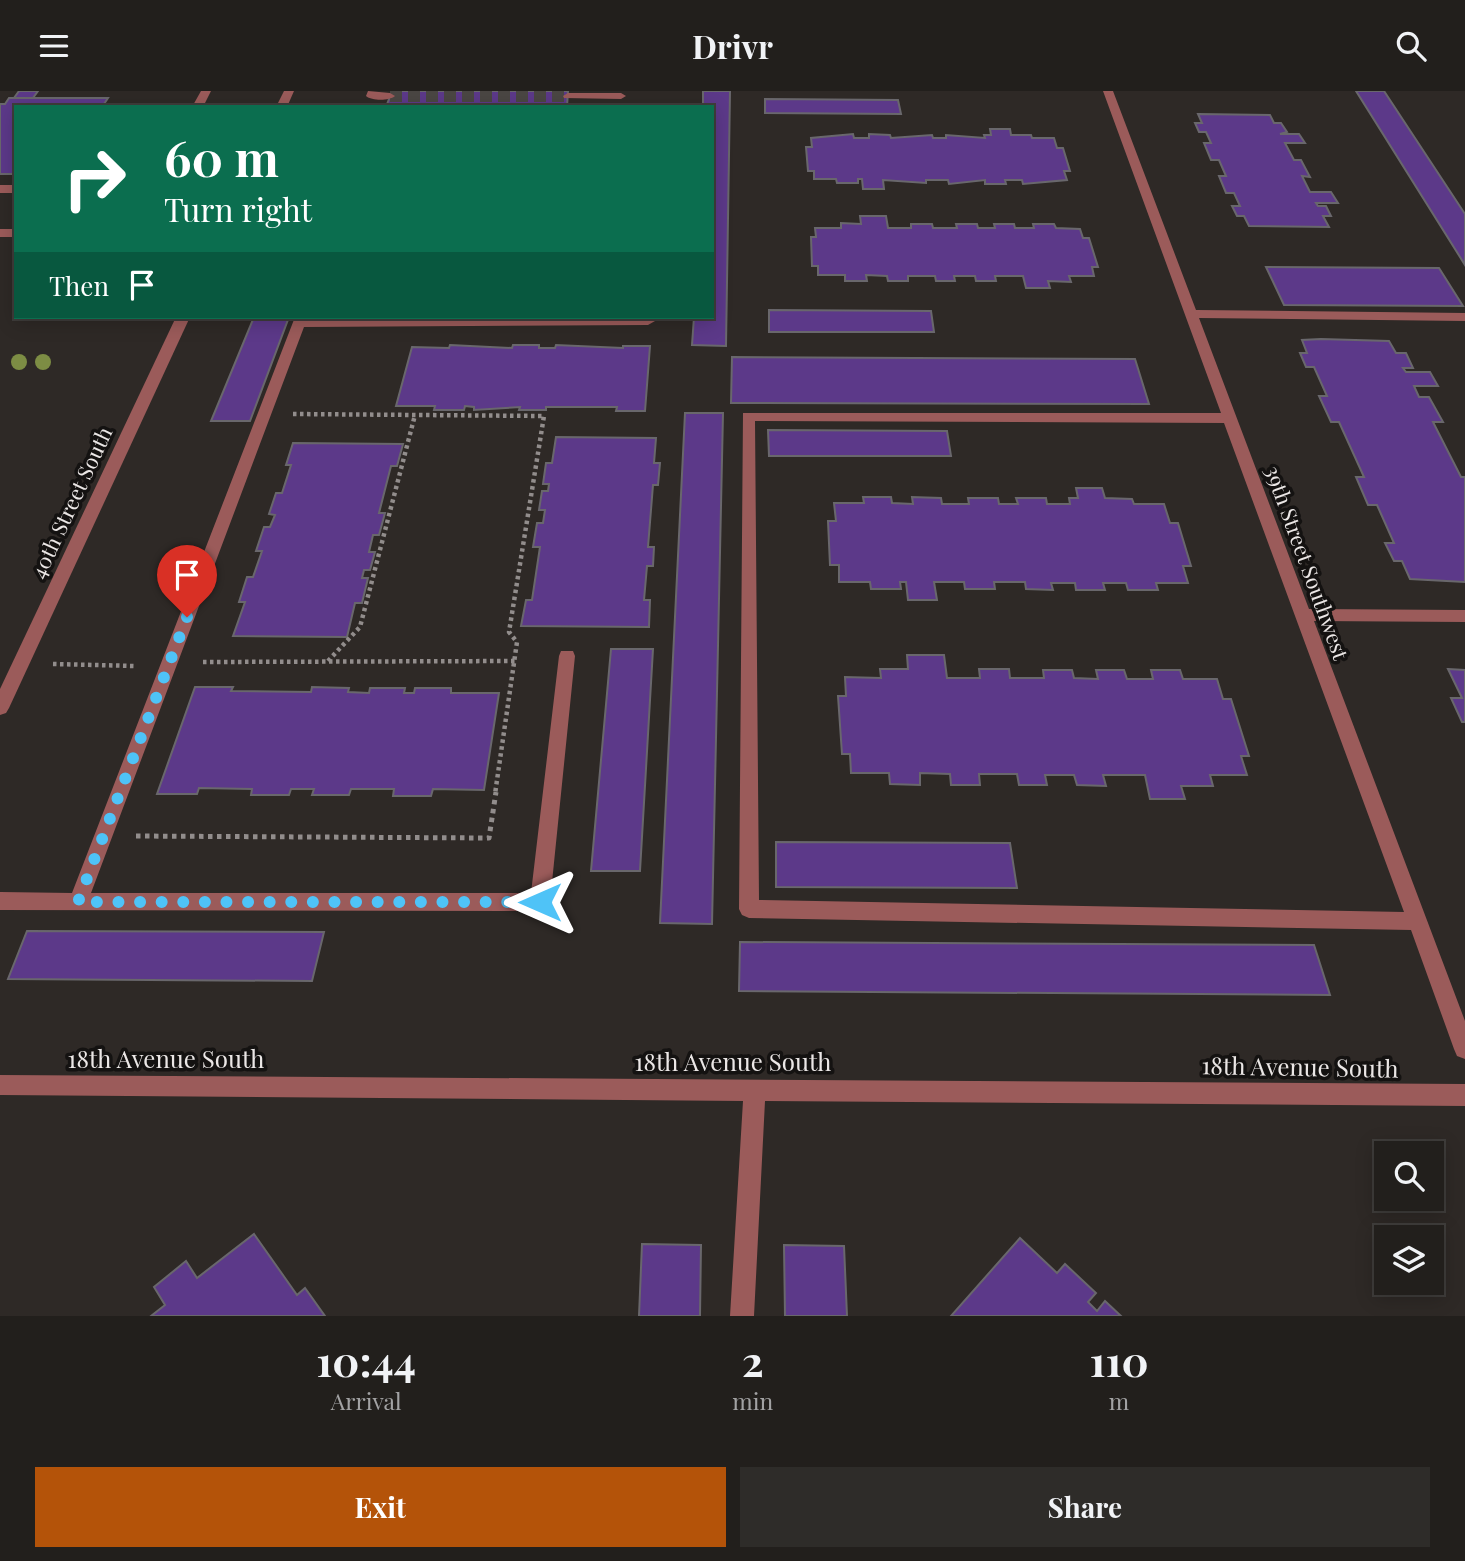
<!DOCTYPE html>
<style>
body{margin:0;font-family:"Playfair Display",serif;background:#2e2c29;color:#f1f3f6;height:100vh;display:flex;flex-direction:column;font-size:26px;white-space:nowrap}
*{box-sizing:border-box;margin:0}
p{font-size:23px;color:#a2a2a3}
.icon{flex:none;width:38px;height:38px;fill:none;stroke:currentColor;stroke-width:2;stroke-linecap:round;stroke-linejoin:round}
.map{position:relative;height:1225px;overflow:hidden}
.sheet{display:flex;flex-direction:column;background:#221f1c;flex:1}
.sheet>*{flex:none}
.banner{position:absolute;left:14px;top:14px;width:700px;height:214px;border-radius:0px;box-shadow:0 4px 18px #0003,0 0 0 2px #3f3d3b;background:#0b6e4f;color:#fff;overflow:hidden}
.fabs{position:absolute;left:1374px;top:1050px;display:grid;gap:14px}
.fabs a{display:grid;place-items:center;width:70px;height:70px;border-radius:0px;background:#221f1c;box-shadow:0 4px 18px #0003,0 0 0 2px #3f3d3b;font-size:35px}
.pin{position:absolute;display:grid;place-items:center;width:60px;height:60px;color:#fff;margin:-72px -30px;border-radius:50% 50% 50% 0;rotate:-45deg;box-shadow:0 0 7px #0007}
.pin .icon{rotate:45deg}
.me{position:absolute;width:77px;margin:-38px;rotate:270deg;stroke-linejoin:round;filter:drop-shadow(0 0 5px #0008)}
.turn{display:flex;align-items:center;gap:24px;height:147px;padding:0 35px;font-size:32px}
.turn .icon{width:91px;height:91px;stroke-width:2.5}
.turn b{display:block;font-size:49px;line-height:60px}
.then{display:flex;align-items:center;height:66px;padding:0 35px;background:#0003;gap:14px;font-size:26px}
.eta{display:flex;justify-content:space-evenly;align-items:center;height:119px;text-align:center}
.eta b{font-size:42px;font-weight:700;line-height:49px}
.action{display:flex;gap:14px;margin-top:auto;padding:14px 35px}
.action a{flex:1;height:80px;border-radius:0px;background:#b45309;color:#fff;font-size:28px;font-weight:700;line-height:80px;text-align:center}
.action a+a{background:#2e2c29;color:#f1f3f6}
header{display:flex;justify-content:space-between;align-items:center;height:91px;padding:0 35px;background:#221f1c;font-size:32px;font-weight:700}
.map>svg:first-child{display:block}
</style>
<header><svg class="icon" aria-label="menu" viewBox="0 0 24 24"><path d="M4 6h16M4 12h16M4 18h16"/></svg>Drivr<svg class="icon" aria-label="search" viewBox="0 0 24 24"><circle cx="10" cy="10" r="6"/><path d="M15 15l6 6"/></svg></header>
<div class="map">
<svg width="1465" height="1225" viewBox="0 0 1465 1225">
<rect width="100%" height="100%" fill="#2e2926"/>
<g fill="#5c3989" stroke="#69676c" stroke-width="2">
<polygon points="19,0 38,0 33,7 14,7"/>
<polygon points="392,0 568,0 567,16 386,16"/>
<polygon points="703,0 730,0 726,255 692,254 694,226 712,226 712,16 703,16"/>
<polygon points="1356,0 1384,0 1465,123 1465,174"/>
<polygon points="9,7 108,7 104,13 169,15 16,16 16,83 0,83 0,13 5,13"/>
<polygon points="765,8 898,9 901,23 765,22"/>
<polygon points="1198,23 1270,24 1274,32 1281,32 1287,41 1280,43 1299,43 1305,52 1285,52 1294,69 1301,69 1310,86 1302,85 1310,101 1331,101 1338,112 1316,112 1318,115 1326,115 1331,125 1323,125 1329,136 1249,135 1244,125 1237,125 1232,115 1240,115 1234,102 1226,102 1219,85 1226,85 1219,69 1211,69 1204,52 1211,52 1206,41 1199,41 1195,32 1202,32"/>
<polygon points="990,38 1010,38 1011,44 1031,44 1032,47 1054,47 1057,57 1063,57 1070,80 1064,80 1067,89 1023,93 1022,89 1005,89 1006,93 985,93 985,89 949,93 948,89 926,89 926,92 883,89 884,98 863,98 862,88 858,88 858,92 837,92 836,88 814,88 814,80 808,80 806,56 812,56 811,47 853,43 854,47 869,47 869,43 890,44 891,47 932,44 933,47 946,47 946,44 985,47 984,44 991,44"/>
<polygon points="860,125 886,125 888,137 911,137 911,133 932,133 933,137 957,137 956,133 977,133 978,137 995,137 994,133 1014,133 1015,137 1034,137 1033,133 1054,133 1056,137 1080,138 1083,147 1089,147 1098,176 1092,176 1094,185 1069,185 1071,191 1048,190 1050,197 1026,197 1023,185 995,185 996,190 976,190 975,185 954,185 955,190 936,190 935,185 908,185 908,190 888,190 887,185 866,184 867,190 845,190 845,184 818,184 818,175 812,175 811,146 816,146 815,137 841,137 841,132 861,133"/>
<polygon points="1266,176 1439,177 1463,215 1284,214"/>
<polygon points="769,219 931,220 934,241 769,241"/>
<polygon points="254,226 289,226 250,330 211,330"/>
<polygon points="1321,248 1389,250 1396,262 1406,262 1413,277 1403,277 1406,281 1430,281 1438,295 1414,295 1419,306 1429,306 1443,331 1433,331 1461,386 1465,386 1465,491 1410,488 1402,470 1394,470 1385,452 1394,452 1377,414 1368,414 1356,386 1364,386 1339,331 1331,331 1319,305 1327,305 1314,276 1306,276 1300,262 1307,262 1302,249"/>
<polygon points="450,254 512,257 513,254 539,254 539,257 555,257 556,254 623,257 623,255 650,255 645,320 616,320 617,316 546,316 546,319 519,319 520,316 474,319 474,316 465,315 464,319 434,319 435,315 396,315 412,256 449,257"/>
<polygon points="732,266 1135,268 1149,313 731,312"/>
<polygon points="685,322 723,322 712,833 660,832"/>
<polygon points="768,339 947,340 951,365 769,365"/>
<polygon points="556,346 656,347 654,372 660,372 658,394 653,394 648,456 654,456 653,475 647,475 644,509 650,509 649,536 521,535 526,509 532,509 540,456 533,456 537,432 543,432 545,419 539,419 542,400 548,400 549,393 543,393 546,372 552,372"/>
<polygon points="293,352 403,353 397,375 391,375 379,422 385,422 379,444 373,444 369,461 375,461 370,479 364,479 362,487 368,487 362,512 355,512 347,546 233,545 245,511 239,511 247,486 253,486 262,460 256,460 264,436 270,436 275,424 269,423 276,402 282,402 291,374 286,374"/>
<polygon points="1076,397 1102,397 1105,407 1132,408 1134,413 1164,413 1170,432 1178,432 1191,475 1183,475 1188,492 1156,492 1158,499 1128,499 1126,492 1103,492 1105,499 1076,499 1075,492 1051,492 1053,499 1026,498 1025,491 994,491 995,498 965,498 964,491 934,491 937,509 908,509 906,491 900,491 901,498 871,498 870,491 839,491 839,474 830,474 828,430 836,430 834,412 864,412 863,406 891,406 892,412 913,413 912,406 941,407 942,413 969,413 968,407 998,407 999,413 1018,413 1016,407 1046,407 1047,413 1070,413 1069,407 1078,407"/>
<polygon points="611,558 653,558 640,780 591,780"/>
<polygon points="907,564 944,564 947,587 980,587 979,578 1009,578 1010,587 1044,587 1043,579 1072,579 1074,587 1098,588 1096,579 1124,579 1127,588 1153,588 1151,579 1180,579 1183,588 1217,588 1223,608 1231,608 1249,665 1241,665 1247,684 1210,684 1213,695 1181,695 1185,708 1150,708 1145,684 1103,684 1106,695 1077,694 1074,684 1045,684 1047,694 1019,694 1017,683 979,683 980,694 951,694 950,683 920,682 920,694 890,693 889,682 851,682 850,663 842,663 838,605 846,605 845,586 881,587 880,578 908,578"/>
<polygon points="1448,578 1465,579 1465,631 1462,631 1451,607 1462,607"/>
<polygon points="195,596 233,596 231,600 311,601 312,596 349,597 348,601 369,602 370,597 405,597 404,602 414,602 415,597 451,597 451,602 499,602 484,699 433,698 431,705 393,705 394,698 351,698 349,704 312,704 314,698 291,698 289,704 251,704 252,698 199,697 197,703 157,703"/>
<polygon points="776,751 1010,752 1017,797 776,796"/>
<polygon points="27,840 324,841 312,890 8,888"/>
<polygon points="740,851 1314,854 1330,904 739,900"/>
<polygon points="254,1143 297,1204 305,1197 325,1225 151,1225 165,1214 154,1196 186,1170 197,1187"/>
<polygon points="1020,1147 1057,1182 1065,1173 1096,1202 1088,1211 1097,1220 1105,1210 1121,1225 951,1225"/>
<polygon points="642,1153 701,1154 700,1225 639,1225"/>
<polygon points="784,1154 844,1155 847,1225 785,1225"/>
</g>
<g fill="none" stroke-linecap="round" stroke-linejoin="round">
<polyline stroke="#4a4643" stroke-width="12" stroke-dasharray="12 6" stroke-linecap="butt" points="390,5 568,5"/>
<g stroke="#928d8c" stroke-width="4.5" stroke-dasharray="3.5 3.5" stroke-linecap="butt">
<polyline points="293,323 544,325 509,541 517,551 495,703"/>
<polyline points="328,570 360,536 415,324"/>
<polyline points="203,571 515,570"/>
<polyline points="53,573 135,575"/>
</g>
<polyline stroke="#928d8c" stroke-width="5" stroke-dasharray="4.5 4.5" stroke-linecap="butt" points="136,745 489,747 496,701"/>
<g fill="#9b5b5a" fill-rule="evenodd">
<polygon points="201,0 211,0 203,16 192,16"/>
<polygon points="284,0 294,0 287,16 276,16"/>
<path d="M 368,0 L 390,2 L 395,5 C 389,10 372,10 366,5 Z"/>
<path d="M 1103,0 L 1113,0 L 1196,219 L 1465,222 L 1465,230 L 1199,227 L 1309,518 L 1465,519 L 1465,531 L 1314,530 L 1465,930 L 1465,968 L 1457,965 L 1454,958 L 1411,839 L 749,827 L 742,824 L 739,818 L 743,322 L 1221,322 ZM 755,330 L 1224,332 L 1404,821 L 759,809 Z"/>
<polygon points="568,2 621,2 626,5 621,8 564,7 563,5"/>
<rect x="0" y="94" width="16" height="8"/>
<rect x="0" y="138" width="16" height="8"/>
<polygon points="176,226 190,226 9,617 6,622 0,624 0,598"/>
<polygon points="295,226 307,226 307,228 654,226 655,230 648,234 304,236 91,802 531,802 559,565 561,560 573,560 575,565 550,811 547,817 540,820 0,819 0,801 72,802"/>
<polygon points="0,984 1465,993 1465,1015 765,1010 754,1225 730,1225 743,1010 0,1004"/>
</g>
</g>
<g fill="#7d8d44">
<circle cx="19" cy="271" r="8"/>
<circle cx="43" cy="271" r="8"/>
</g>
<g fill="none" stroke-linecap="round" stroke-linejoin="round">
<polyline stroke="#4fc3f7" stroke-width="12" stroke-dasharray="0 21.6" points="187,526 78,811 540,811"/>
</g>
<g text-anchor="middle" stroke-width="7" stroke-linejoin="round" paint-order="stroke">
<g font-size="21" fill="#ebe7e6" stroke="#141211">
<text transform="translate(72 412) rotate(-65)" y="7">40th Street South</text>
<text transform="translate(1306 472) rotate(70)" y="7">39th Street Southwest</text>
</g>
<g font-size="24" fill="#ebe7e6" stroke="#141211">
<text x="166" y="977">18th Avenue South</text>
<text x="733" y="980">18th Avenue South</text>
<text transform="translate(1300 977) rotate(1)" y="8">18th Avenue South</text>
</g>
</g>
</svg>
<div class="fabs">
<a><svg class="icon" aria-label="search" viewBox="0 0 24 24"><circle cx="10" cy="10" r="6"/><path d="M15 15l6 6"/></svg></a>
<a><svg class="icon" aria-label="layers" viewBox="0 0 24 24"><path d="M12 4l9 5-9 5-9-5zM3 14l9 5 9-5"/></svg></a>
</div>
<div class="pin" style="left:187px;top:526px;background:#d93025"><svg class="icon" aria-label="arrive" viewBox="0 0 24 24"><path d="M6 21V4h12l-3 4 3 4H6"/></svg></div>
<svg class="me" style="left:540px;top:811px" viewBox="-20 -20 40 40"><path d="M0-17L14 15 0 8-14 15z" fill="#4fc3f7" stroke="#fff" stroke-width="4"/></svg>
<div class="banner">
<div class="turn"><svg class="icon" aria-label="right" viewBox="0 0 24 24"><path d="M7 20v-9h11M14 6l5 5-5 5"/></svg><div><b>60 m</b>Turn right</div></div>
<div class="then">Then<svg class="icon" aria-label="arrive" viewBox="0 0 24 24"><path d="M6 21V4h12l-3 4 3 4H6"/></svg></div>
</div>
</div>
<section class="sheet">
<div class="eta">
<div><b>10:44</b><p>Arrival</p></div>
<div><b>2</b><p>min</p></div>
<div><b>110</b><p>m</p></div>
</div>
<div class="action"><a>Exit</a><a>Share</a></div>
</section>
